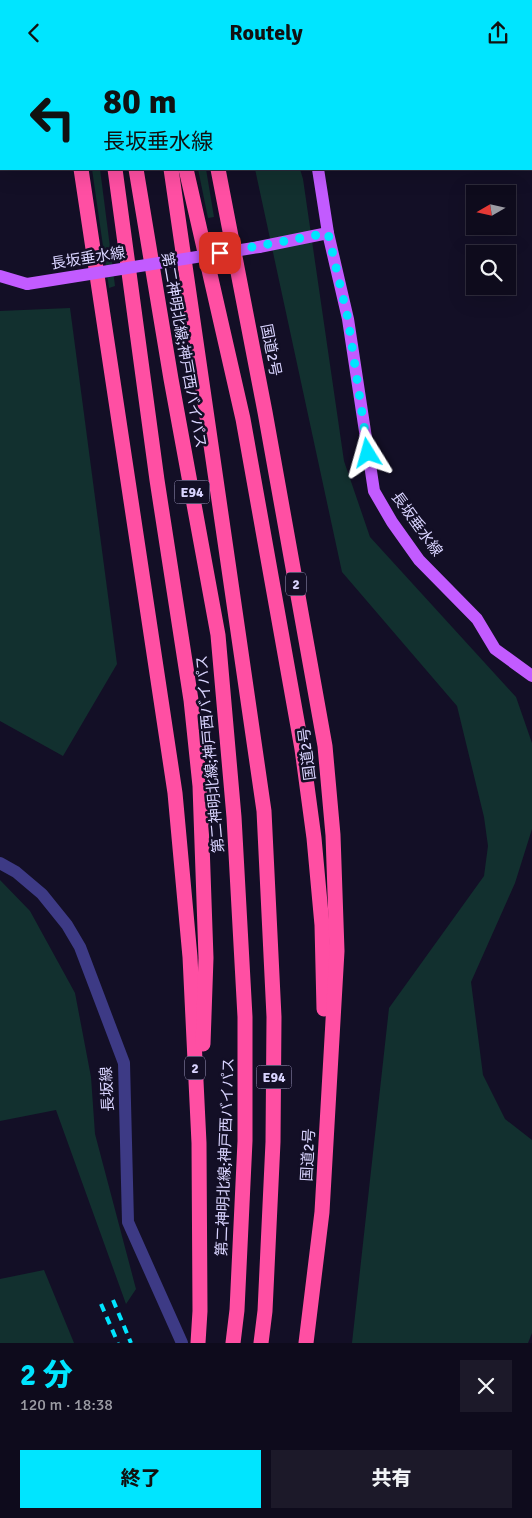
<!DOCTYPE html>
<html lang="ja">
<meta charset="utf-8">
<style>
body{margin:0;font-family:Signika,"Noto Sans JP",sans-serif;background:#1c1929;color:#f1f3f6;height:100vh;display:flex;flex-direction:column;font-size:19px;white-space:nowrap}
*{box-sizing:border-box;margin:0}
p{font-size:16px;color:#9b9ba3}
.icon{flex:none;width:28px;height:28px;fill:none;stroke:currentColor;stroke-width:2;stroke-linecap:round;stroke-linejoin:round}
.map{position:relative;height:1278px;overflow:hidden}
.sheet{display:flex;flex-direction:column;background:#0e0b1c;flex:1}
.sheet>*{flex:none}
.banner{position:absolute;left:0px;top:0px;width:532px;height:105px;box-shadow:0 5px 20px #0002,0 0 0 1px #2e2b3b;background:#00e5ff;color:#111;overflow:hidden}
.needle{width:32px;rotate:261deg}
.controls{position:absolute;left:466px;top:120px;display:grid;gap:10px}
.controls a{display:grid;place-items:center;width:50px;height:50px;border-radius:0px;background:#0e0b1c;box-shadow:0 5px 20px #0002,0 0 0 1px #2e2b3b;font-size:25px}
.pin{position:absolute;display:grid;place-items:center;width:42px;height:42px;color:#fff;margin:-21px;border-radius:10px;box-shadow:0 2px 8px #0006}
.me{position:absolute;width:55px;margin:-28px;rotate:352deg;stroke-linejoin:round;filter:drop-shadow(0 0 4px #0008)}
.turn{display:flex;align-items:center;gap:18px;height:105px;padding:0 20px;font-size:22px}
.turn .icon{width:65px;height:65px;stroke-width:2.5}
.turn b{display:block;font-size:35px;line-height:42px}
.round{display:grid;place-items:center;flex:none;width:52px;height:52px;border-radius:0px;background:#1c1929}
.summary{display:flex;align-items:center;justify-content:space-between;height:85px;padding:0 20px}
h1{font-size:30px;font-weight:800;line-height:38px;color:#00e5ff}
.button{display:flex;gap:10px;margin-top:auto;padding:10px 20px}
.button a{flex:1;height:58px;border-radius:0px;background:#00e5ff;color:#111;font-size:20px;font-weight:800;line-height:58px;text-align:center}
.button a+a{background:#1c1929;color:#f1f3f6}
header{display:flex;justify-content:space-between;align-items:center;height:65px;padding:0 20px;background:#00e5ff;color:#111;font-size:22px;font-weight:800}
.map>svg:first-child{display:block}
</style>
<header><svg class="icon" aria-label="back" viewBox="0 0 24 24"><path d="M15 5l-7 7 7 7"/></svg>Routely<svg class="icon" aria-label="share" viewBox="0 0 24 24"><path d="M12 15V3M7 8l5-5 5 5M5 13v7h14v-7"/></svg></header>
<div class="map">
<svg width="532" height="1278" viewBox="0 0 532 1278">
<rect width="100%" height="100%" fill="#130f26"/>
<g fill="#12302f">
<polygon points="360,0 532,0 532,69 531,1"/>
<polygon points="92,104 100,104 115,221 109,223"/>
<polygon points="198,104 206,104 214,152 208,153"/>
<polygon points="255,104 300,104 303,114 344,396 370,472 516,632 532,678 532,764 515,818 471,917 483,1010 505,1054 532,1075 532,1268 528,1278 352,1278 389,943 484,811 488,781 484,752 457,641 342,507"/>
<polygon points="70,243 117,599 63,691 0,656 0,246"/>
<polygon points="0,815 30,846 75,928 91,1012 95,1069 136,1224 126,1239 56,1045 0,1056"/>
<polygon points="44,1205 74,1278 0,1278 0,1214"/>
</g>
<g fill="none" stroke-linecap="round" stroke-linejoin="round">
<polyline stroke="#3d3a85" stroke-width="12" points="0,798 16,807 42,829 67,860 80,882 124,998 128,1157 182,1278"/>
<g stroke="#c25bff" stroke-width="12">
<polyline points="284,0 285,1"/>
<polyline points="318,104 328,168 348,254 374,426 392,457 419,495 477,554 495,584 532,611"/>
<polyline points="259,182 328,168"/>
<polyline points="0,211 27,219"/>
</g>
<g stroke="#ff4fa3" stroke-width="15">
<polyline points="64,0 65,1"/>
<polyline points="104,0 104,1"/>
<polyline points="122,0 122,1"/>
<polyline points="162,0 162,1"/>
<polyline points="197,0 198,1"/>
<polyline points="81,104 175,728 190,892 199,1078 200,1246 198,1278"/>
<polyline points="115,104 157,415 191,635 200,721 206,893 203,979"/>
<polyline points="136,104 171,314 218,570 234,752 245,952 245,1076 237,1245 233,1278"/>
<polyline points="171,104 264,746 274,952 273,1077 265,1246 261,1278"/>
<polyline points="186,104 243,354 302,684 314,773 322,860 324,944"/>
<polyline points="218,104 265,347 325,681 333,770 337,886 322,1147 306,1278"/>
</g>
<g stroke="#00e5ff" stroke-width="4" stroke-dasharray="8 6" stroke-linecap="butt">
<polyline points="113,1235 131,1278"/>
<polyline points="101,1239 118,1278"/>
</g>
<polyline stroke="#c25bff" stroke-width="12" points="27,219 259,182"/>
</g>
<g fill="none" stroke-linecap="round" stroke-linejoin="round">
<polyline stroke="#00e5ff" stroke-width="9" stroke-dasharray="0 16.2" points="220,188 328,168 348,254 368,388"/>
</g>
<g text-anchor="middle" stroke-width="5" stroke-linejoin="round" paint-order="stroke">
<g fill="#130f26" stroke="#9e99be" stroke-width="1">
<rect x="174.5" y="415.5" width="35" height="23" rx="4"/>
<rect x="286" y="507.5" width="20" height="23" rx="4"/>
<rect x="185" y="991.5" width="20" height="23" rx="4"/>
<rect x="256.5" y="1000.5" width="35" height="23" rx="4"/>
</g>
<g font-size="14" font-weight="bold" fill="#d9d4ff">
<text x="192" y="432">E94</text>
<text x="296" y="524">2</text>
<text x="195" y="1008">2</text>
<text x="274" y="1017">E94</text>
</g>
<g font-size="15" fill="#d9d4ff" stroke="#130f26">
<text transform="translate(88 193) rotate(-9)" y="5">長坂垂水線</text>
<text transform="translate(184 285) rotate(80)" y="5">第二神明北線;神戸西バイパス</text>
<text transform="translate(271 285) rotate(79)" y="5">国道2号</text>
<text transform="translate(417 459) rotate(54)" y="5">長坂垂水線</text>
<text transform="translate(210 689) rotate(-95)" y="5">第二神明北線;神戸西バイパス</text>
<text transform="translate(307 689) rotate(-97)" y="5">国道2号</text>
<text transform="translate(107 1024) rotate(-93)" y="5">長坂線</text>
<text transform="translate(308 1090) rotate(-87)" y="5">国道2号</text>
<text transform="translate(225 1092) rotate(-88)" y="5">第二神明北線;神戸西バイパス</text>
</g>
</g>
</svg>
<div class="controls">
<a><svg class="needle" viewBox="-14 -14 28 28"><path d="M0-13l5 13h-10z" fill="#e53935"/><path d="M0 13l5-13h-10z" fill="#9b9ba3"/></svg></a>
<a><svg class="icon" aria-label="search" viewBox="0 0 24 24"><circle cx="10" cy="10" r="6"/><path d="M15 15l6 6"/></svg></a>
</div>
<div class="pin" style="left:220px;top:188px;background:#d93025"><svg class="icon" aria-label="arrive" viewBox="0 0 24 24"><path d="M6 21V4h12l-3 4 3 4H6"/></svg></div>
<svg class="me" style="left:368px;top:388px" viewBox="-20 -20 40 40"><path d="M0-17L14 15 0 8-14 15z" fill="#00e5ff" stroke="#fff" stroke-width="4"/></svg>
<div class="banner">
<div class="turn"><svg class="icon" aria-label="left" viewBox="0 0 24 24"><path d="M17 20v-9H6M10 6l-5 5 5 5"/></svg><div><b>80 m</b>長坂垂水線</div></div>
</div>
</div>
<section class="sheet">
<div class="summary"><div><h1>2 分</h1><p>120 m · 18:38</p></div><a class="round"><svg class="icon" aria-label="close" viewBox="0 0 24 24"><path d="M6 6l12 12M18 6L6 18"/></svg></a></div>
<div class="button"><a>終了</a><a>共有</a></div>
</section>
